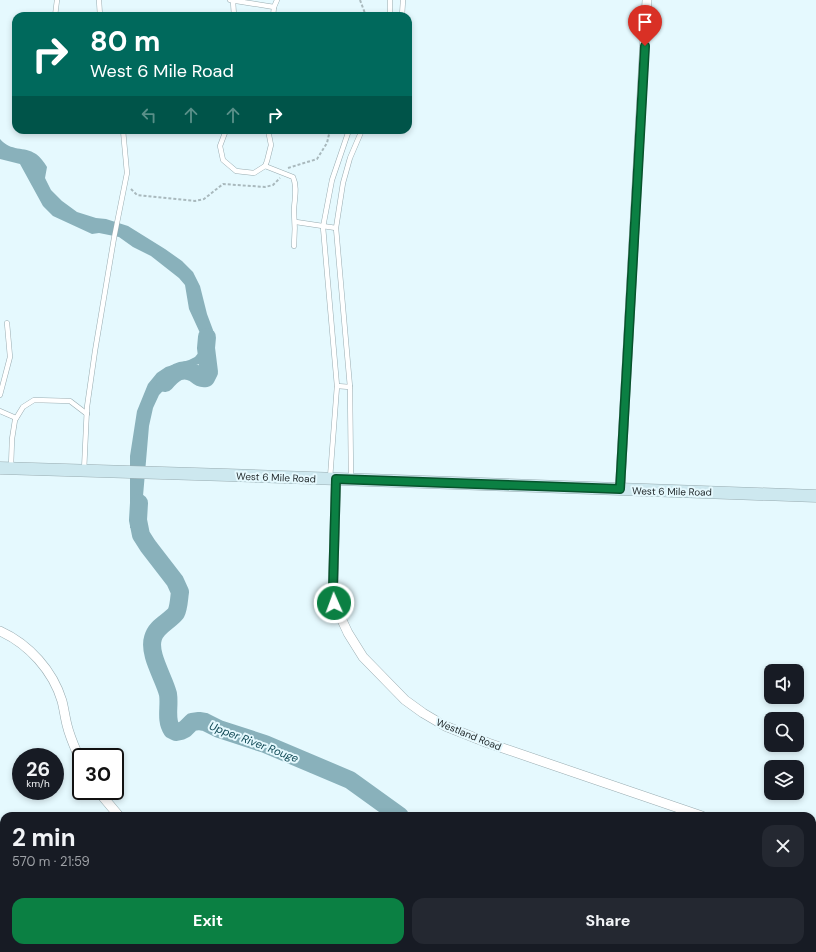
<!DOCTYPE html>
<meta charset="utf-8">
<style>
body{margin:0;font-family:"DM Sans",sans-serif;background:#242831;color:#f1f3f6;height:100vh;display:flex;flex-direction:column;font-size:15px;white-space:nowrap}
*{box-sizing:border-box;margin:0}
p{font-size:13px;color:#9ea1a6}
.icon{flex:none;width:22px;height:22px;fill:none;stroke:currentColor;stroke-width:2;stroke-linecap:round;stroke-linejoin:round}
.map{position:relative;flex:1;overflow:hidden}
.panel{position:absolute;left:0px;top:812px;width:816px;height:140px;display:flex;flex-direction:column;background:#171b24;border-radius:12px 12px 0 0;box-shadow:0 2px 6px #0003}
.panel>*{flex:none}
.banner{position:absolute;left:12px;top:12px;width:400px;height:122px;border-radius:12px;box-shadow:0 2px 6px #0003;background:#00695c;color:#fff;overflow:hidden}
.fabs{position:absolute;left:764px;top:664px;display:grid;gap:8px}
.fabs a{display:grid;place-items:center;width:40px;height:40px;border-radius:8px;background:#171b24;box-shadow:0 2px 6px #0003;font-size:20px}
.speed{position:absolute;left:12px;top:748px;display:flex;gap:8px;font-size:20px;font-weight:700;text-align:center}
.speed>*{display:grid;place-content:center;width:52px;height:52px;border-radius:50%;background:#171b24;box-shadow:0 2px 6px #0003;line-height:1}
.speed small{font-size:10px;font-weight:400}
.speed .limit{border:2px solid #111;border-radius:6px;background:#fff;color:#111}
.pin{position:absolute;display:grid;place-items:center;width:34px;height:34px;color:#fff;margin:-41px -17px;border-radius:50% 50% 50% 0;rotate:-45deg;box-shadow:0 0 4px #0007}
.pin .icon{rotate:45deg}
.me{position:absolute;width:44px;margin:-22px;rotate:358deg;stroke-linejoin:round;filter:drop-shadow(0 0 3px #0008)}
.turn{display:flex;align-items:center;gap:14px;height:84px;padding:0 12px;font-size:18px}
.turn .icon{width:52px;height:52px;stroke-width:2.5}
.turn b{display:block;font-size:28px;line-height:34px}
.lanes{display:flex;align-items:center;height:38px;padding:0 12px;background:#0003;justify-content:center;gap:20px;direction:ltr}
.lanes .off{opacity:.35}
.round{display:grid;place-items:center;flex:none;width:42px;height:42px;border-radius:12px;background:#242831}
.overview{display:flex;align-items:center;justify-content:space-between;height:68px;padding:0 12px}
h1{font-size:24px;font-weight:700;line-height:30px}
.primary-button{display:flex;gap:8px;margin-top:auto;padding:8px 12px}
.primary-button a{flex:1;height:46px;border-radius:12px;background:#0b8043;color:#fff;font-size:16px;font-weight:700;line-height:46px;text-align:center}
.primary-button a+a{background:#242831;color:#f1f3f6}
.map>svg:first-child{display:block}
</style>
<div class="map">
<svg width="816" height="952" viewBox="0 0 816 952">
<rect width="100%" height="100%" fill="#e5f9fe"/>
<path fill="#89b1bb" d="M 0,139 C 11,152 24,146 36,154 C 40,157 44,162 47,167 L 45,178 L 51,190 L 62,201 L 77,212 L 96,218 L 106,219 L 128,226 L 165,249 L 182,261 L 193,272 L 200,286 L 207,314 L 213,330 L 210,349 L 212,357 L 203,364 L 190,365 L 176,377 L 159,395 L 153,408 L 149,426 L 143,496 L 143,528 L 130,528 L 130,456 L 137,411 L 148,384 L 157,373 L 166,367 L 189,360 L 195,357 L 200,351 L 201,343 L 200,333 L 189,309 L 185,285 L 179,278 L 151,256 L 133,247 L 119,237 L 99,233 L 92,234 L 53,216 L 43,206 L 20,164 L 0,159 Z"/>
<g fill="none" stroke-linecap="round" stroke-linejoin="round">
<g stroke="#89b1bb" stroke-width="18">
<path d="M 165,383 C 173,374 181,366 194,373 C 198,376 200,379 206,378 L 209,372 L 206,348 L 207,337"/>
<path d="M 139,503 L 138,520 L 141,535 L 148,546 L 175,581 L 180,592 C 179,598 179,607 176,613 C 169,622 156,626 153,638 C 148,654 164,678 168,694 C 170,706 165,720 172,730 L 176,732 L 181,731 L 185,729 L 192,722 L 199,721 L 205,722 L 219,729 L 265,744 L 350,780 L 400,816"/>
<polyline points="751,948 764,952"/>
<polyline points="783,948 783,952"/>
<polyline points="560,952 561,948"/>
<polyline points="604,952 620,948"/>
</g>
<g stroke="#99acb1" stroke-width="5.5">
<g id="lane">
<polyline points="99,0 100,16"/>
<polyline points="230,0 274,7"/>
<polyline points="233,1 234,16"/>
<polyline points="55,16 57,0"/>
<polyline points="273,16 274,7 277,0"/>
<polyline points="390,16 390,0"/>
<polyline points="402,16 403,0"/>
<polyline points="226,130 220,146 223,160 236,171 254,173 265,166 267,161 271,145 268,130"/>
<path d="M 265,166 L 293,177 C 298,188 294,200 294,211 C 295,223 295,234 294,246"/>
<polyline points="296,222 336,228"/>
<polyline points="337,386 350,387"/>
<polyline points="0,395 10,357 7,323"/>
<polyline points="0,411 16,418"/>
<polyline points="11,467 12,439 15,420 23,407 34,400 70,401 87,414"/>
<polyline points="84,471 87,407 95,351 114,238 127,173 123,130"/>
<polyline points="330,478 337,386 323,227 332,180 349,130"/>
<polyline points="351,478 350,387 336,228 343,183 350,158 362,130"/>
</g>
</g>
<g stroke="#99acb1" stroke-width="10">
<g id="street">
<polyline points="336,479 333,588 334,603 348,633 363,657 405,700 423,713 445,726 488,743 702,816"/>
<polyline points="620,489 647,0"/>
<path d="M 0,631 C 29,644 53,671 62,701 C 64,709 65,717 67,725 C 70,738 76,750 81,762"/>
<polyline points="98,791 119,816"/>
<polyline points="812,853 816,855"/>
<polyline points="80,952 82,948"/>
<polyline points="198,952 198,948"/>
<polyline points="346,952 347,948"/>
</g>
</g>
<g stroke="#99acb1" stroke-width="13">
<polyline id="secondary" points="0,468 227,475 816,496"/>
</g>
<g stroke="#a9b9bd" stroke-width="2" stroke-dasharray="3 2" stroke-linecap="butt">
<polyline points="360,0 366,16"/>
<polyline points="288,168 317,159 327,143 330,130"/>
<polyline points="131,189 137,195 195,201 204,199 223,184 265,187 273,185 280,178"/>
<polyline points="656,952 656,948"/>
</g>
<use href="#lane" stroke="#fff" stroke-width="4.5"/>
<use href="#street" stroke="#fff" stroke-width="9"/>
<use href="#secondary" stroke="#cde8ef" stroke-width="12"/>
</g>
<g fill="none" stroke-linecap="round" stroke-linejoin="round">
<g stroke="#07532c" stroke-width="10">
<polyline id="route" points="334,603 333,588 336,479 620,489 645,46"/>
</g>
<use href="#route" stroke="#0b8043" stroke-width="7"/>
</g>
<g text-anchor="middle" stroke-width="4" stroke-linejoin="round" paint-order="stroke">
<g font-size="10" fill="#1f2628" stroke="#e5f9fe">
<text transform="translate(276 477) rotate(2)" y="4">West 6 Mile Road</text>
<text transform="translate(672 491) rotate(1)" y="4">West 6 Mile Road</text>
<text transform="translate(469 734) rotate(22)" y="4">Westland Road</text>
</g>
<g font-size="11" font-style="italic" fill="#114a56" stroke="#e5f9fe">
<text transform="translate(254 742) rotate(21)" y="4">Upper River Rouge</text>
</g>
</g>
</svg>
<div class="fabs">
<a><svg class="icon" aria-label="sound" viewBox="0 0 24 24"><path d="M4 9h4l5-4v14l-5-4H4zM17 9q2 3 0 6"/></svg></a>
<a><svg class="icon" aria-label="search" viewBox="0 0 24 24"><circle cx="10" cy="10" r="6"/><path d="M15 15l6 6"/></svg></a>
<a><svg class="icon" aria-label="layers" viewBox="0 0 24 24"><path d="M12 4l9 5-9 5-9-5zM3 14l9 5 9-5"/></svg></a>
</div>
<div class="speed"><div>26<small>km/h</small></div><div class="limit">30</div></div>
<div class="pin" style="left:645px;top:46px;background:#d93025"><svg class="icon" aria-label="arrive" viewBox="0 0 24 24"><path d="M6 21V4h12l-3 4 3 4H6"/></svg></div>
<svg class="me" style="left:334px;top:603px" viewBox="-20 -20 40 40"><circle r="17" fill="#0b8043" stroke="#fff" stroke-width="3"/><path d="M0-11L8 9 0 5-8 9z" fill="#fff"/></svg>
<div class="banner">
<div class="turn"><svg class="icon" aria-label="right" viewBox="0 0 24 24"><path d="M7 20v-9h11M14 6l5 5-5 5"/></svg><div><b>80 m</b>West 6 Mile Road</div></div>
<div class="lanes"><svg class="icon off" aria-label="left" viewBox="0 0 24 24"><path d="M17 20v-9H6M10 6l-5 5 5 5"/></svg><svg class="icon off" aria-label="ahead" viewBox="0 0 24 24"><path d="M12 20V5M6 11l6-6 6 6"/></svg><svg class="icon off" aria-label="ahead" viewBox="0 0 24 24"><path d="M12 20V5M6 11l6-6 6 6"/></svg><svg class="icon" aria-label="right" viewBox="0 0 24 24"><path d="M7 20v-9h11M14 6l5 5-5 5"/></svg></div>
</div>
<section class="panel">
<div class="overview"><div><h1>2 min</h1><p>570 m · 21:59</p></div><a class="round"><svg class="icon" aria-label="close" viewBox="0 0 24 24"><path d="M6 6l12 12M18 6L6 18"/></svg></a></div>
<div class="primary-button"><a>Exit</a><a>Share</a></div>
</section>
</div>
